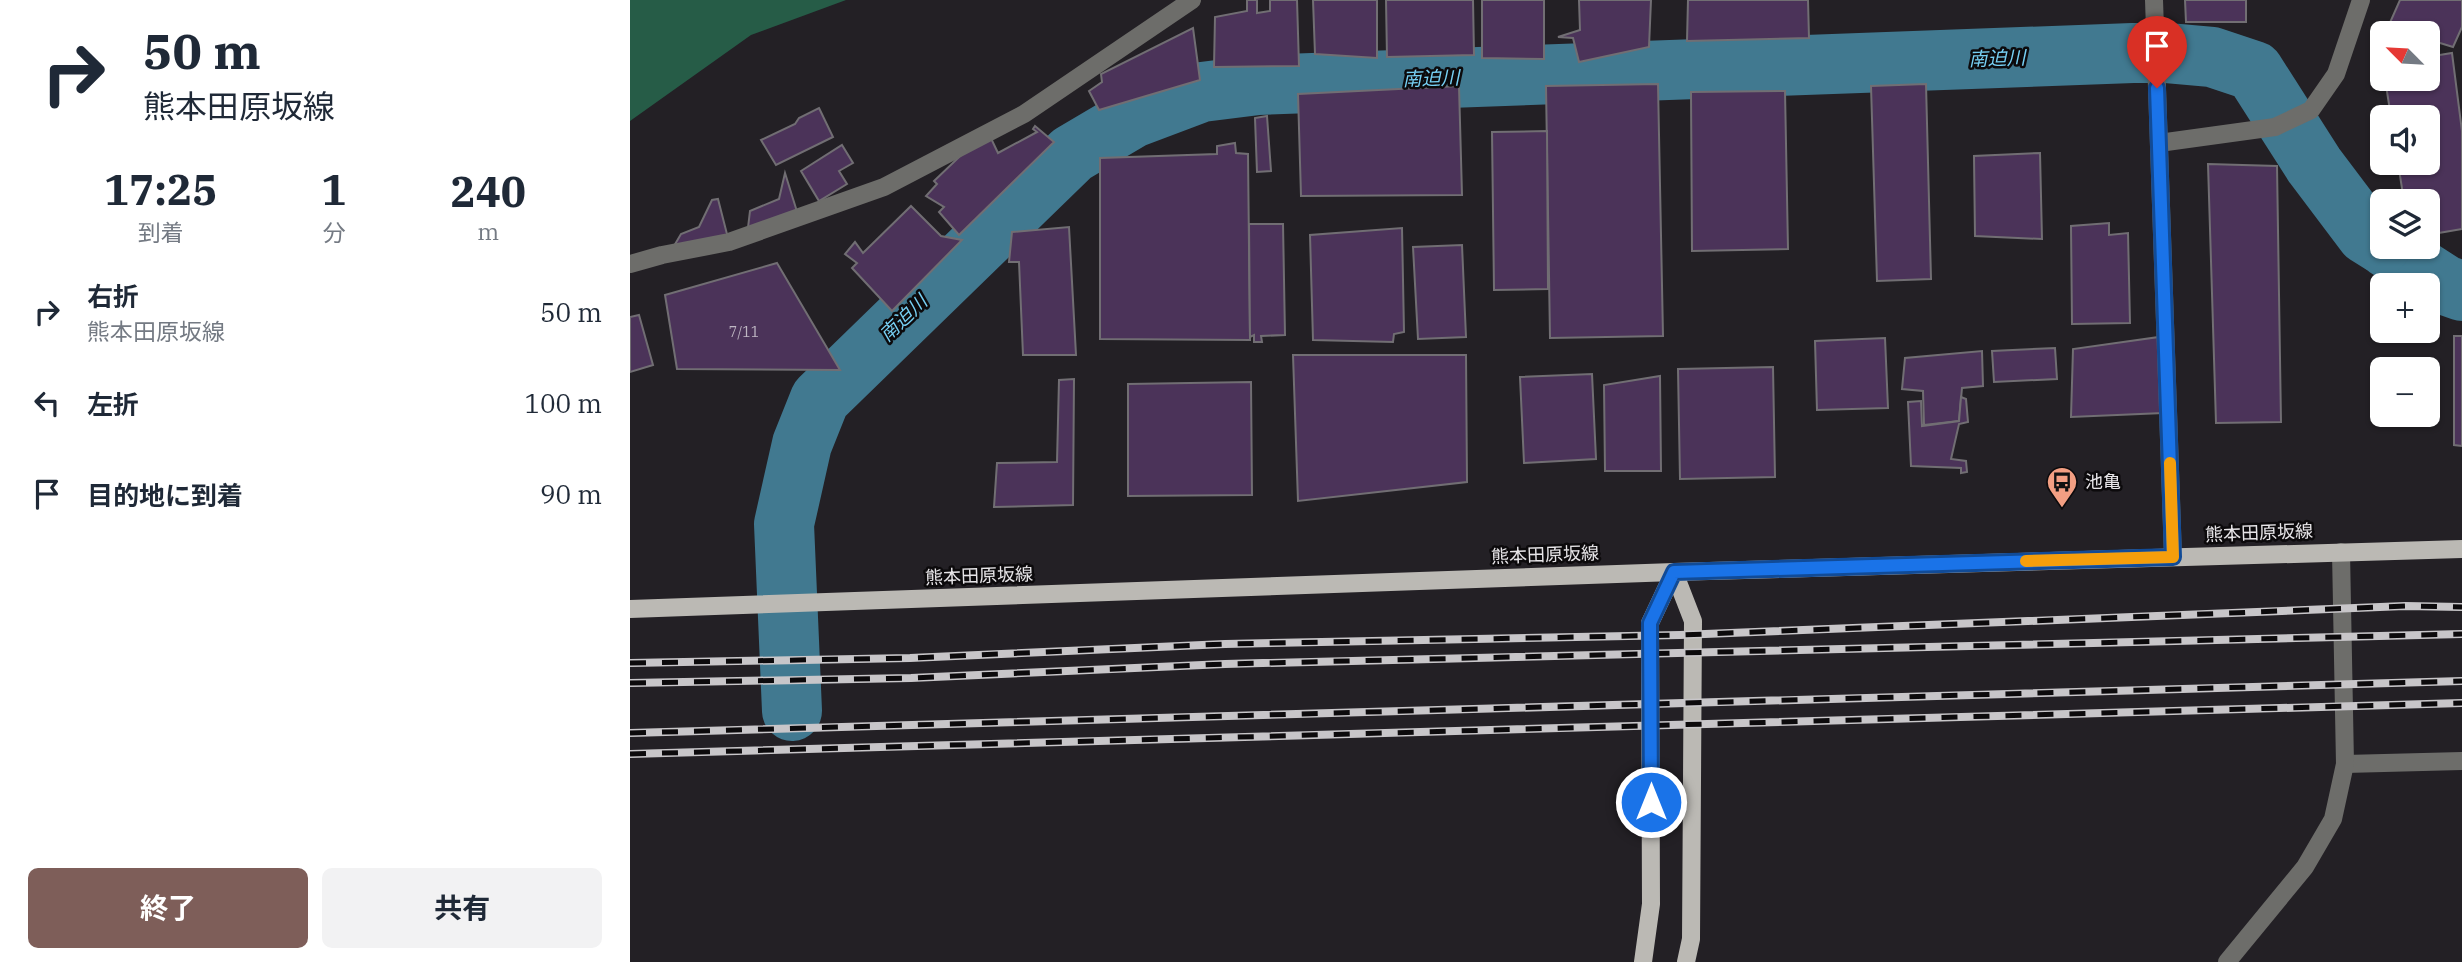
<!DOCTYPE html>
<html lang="ja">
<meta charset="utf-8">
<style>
body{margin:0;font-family:"IBM Plex Serif","Noto Sans JP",serif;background:#f2f2f3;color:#1f2937;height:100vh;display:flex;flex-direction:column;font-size:26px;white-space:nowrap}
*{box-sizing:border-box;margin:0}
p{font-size:23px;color:#747a83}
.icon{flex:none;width:38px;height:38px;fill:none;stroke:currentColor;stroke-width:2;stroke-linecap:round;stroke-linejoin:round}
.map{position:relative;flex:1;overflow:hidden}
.sheet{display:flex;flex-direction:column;background:#fff;width:630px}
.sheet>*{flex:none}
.guide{background:#fff;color:#1f2937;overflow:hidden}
.needle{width:46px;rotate:294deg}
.controls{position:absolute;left:1740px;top:21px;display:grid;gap:14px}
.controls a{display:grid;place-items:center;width:70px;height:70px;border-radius:10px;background:#fff;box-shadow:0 2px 5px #0004;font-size:35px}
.pin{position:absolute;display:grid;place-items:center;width:60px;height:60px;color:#fff;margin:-72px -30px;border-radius:50% 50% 50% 0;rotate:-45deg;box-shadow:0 0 7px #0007}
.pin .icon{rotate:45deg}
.me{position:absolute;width:77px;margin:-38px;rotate:0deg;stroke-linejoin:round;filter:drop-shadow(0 0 5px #0008)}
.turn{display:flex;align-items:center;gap:24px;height:147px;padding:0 28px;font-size:32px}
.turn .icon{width:91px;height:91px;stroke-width:2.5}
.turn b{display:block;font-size:49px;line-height:60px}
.eta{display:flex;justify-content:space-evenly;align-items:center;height:119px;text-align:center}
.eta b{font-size:42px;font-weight:700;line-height:49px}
.action{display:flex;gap:14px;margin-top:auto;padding:14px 28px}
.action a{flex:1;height:80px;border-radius:10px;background:#7e5e59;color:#fff;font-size:28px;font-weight:700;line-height:80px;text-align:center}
.action a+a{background:#f2f2f3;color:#1f2937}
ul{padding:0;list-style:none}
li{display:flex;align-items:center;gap:21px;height:91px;padding:0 28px}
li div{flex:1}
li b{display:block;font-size:26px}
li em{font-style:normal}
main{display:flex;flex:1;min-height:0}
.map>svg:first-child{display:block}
</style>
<main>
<section class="sheet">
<div class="guide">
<div class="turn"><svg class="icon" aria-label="right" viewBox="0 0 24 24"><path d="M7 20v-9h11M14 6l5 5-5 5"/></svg><div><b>50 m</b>熊本田原坂線</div></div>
</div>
<div class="eta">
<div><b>17:25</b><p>到着</p></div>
<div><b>1</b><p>分</p></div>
<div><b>240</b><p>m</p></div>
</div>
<ul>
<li><svg class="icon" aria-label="right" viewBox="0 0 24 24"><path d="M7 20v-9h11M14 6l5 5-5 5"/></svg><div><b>右折</b><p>熊本田原坂線</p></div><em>50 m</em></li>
<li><svg class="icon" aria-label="left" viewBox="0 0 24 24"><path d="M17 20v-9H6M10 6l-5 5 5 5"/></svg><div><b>左折</b></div><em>100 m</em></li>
<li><svg class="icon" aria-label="arrive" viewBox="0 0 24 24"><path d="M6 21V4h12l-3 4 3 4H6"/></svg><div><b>目的地に到着</b></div><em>90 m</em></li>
</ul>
<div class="action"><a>終了</a><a>共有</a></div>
</section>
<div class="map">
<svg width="1832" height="962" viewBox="0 0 1832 962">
<rect width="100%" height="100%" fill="#232025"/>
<polygon fill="#265c47" points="0,0 216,0 121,35 0,121"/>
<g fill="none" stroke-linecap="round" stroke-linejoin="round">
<g stroke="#417990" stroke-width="60">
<polyline points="1756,247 1815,285 1832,291"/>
<polyline points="162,711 154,524 172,444 190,399 442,154 503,118 572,92 628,85 1503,53 1537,53 1582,57 1624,71 1684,165 1736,234 1752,244"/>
</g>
</g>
<g fill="#4b3359" stroke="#716e73" stroke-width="2">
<polygon points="617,0 627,0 627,13 640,11 640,0 667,0 669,66 584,67 585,17 617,11"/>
<polygon points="683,0 747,0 747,58 685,54"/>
<polygon points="756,0 843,0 844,55 757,57"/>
<polygon points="852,0 914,0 914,59 852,58"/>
<polygon points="949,0 1021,0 1019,47 949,62 943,38 928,37 950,30"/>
<polygon points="1058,0 1178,0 1179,38 1057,41"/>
<polygon points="1555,0 1616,0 1616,22 1556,22"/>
<polygon points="1770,0 1832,0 1832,27 1823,47 1797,39 1797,33 1778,33 1758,27"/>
<polygon points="563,28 570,80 469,110 459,91 472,82 471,74"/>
<polygon points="1822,53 1832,131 1832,229 1797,235 1797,201 1774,201 1768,163 1797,163 1797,117 1761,117 1755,79 1797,79 1797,57"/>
<polygon points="1028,84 1033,336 920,338 916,86"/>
<polygon points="1296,84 1301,279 1247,281 1241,86"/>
<polygon points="829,86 832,195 671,196 668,94"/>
<polygon points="1155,91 1158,249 1062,251 1061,92"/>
<polygon points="189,108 203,137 146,165 131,140 165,124 169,118"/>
<polygon points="637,116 641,171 627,172 625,118"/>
<polygon points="405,126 424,142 329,235 309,212 314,207 296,196 307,184 304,181 349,138 358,132 368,153 407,132 403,129"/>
<polygon points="917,131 918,289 864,290 862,132"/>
<polygon points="605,143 606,153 618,154 620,340 470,339 470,158 587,154 587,146"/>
<polygon points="212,145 223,163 209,171 217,184 189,201 171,171"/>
<polygon points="1410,153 1412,239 1345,236 1344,156"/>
<polygon points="1578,164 1647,166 1651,422 1586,423"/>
<polygon points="155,173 169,218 117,236 120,211 149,199"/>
<polygon points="88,199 99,242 37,258 51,234 69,227 82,200"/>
<polygon points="281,206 311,236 332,240 262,311 222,268 227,263 215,254 225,242 233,253"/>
<polygon points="1479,223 1479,235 1498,233 1500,323 1442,324 1441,226"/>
<polygon points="619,224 653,224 655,335 631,336 632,342 624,342 624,335 620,337"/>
<polygon points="439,227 446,355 393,355 389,262 379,262 382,232"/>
<polygon points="772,228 774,332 764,334 763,342 683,340 680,235"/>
<polygon points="832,245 836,337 788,339 783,247"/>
<polygon points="147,263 210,370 47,369 35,295"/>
<polygon points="9,315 23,365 0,372 0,317"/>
<polygon points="1824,336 1832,336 1832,446 1824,445"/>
<polygon points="1529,337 1533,413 1441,417 1443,349"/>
<polygon points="1255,338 1258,408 1187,410 1185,341"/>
<polygon points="1425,348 1427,379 1364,382 1362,351"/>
<polygon points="1352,351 1353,386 1332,388 1329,421 1294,425 1293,391 1272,389 1275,358"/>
<polygon points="663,355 836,355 837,482 668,501"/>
<polygon points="1143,367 1145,477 1050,479 1048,369"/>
<polygon points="962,374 966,459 894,463 890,377"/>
<polygon points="1030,376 1031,471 975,471 974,385"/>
<polygon points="444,379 443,505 364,507 367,463 427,462 429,380"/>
<polygon points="621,382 622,495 498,496 498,384"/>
<polygon points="1331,397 1336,399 1338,422 1329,424 1321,459 1336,461 1337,472 1331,473 1331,468 1281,466 1278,402 1291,401 1292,426 1329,421"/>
</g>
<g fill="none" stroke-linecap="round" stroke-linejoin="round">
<g stroke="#6d6d6a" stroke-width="18">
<polyline points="1524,0 1543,557"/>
<polyline points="1529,143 1645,127 1681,110 1706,74 1731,0"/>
<polyline points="0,264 32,255 99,242 254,187 394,114 562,0"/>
<polyline points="1715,764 1832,761"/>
<polyline points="1597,962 1675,867 1703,819 1715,764 1711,552"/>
</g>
<g stroke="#bbb9b4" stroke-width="18">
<polyline points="1044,572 1063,621 1061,939 1056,962"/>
<polyline points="0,609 1044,572 1832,549"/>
<polyline points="1013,962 1021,904 1020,623 1044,572"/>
</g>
<g stroke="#c8c6c9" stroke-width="8">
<g id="rail">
<polyline points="0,663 280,658 595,644 1050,635 1775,606 1832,607"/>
<polyline points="0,683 281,678 595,664 1832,634"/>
<polyline points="0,733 1832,681"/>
<polyline points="0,754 1832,703"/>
</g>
</g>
<use href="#rail" stroke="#0c0a0c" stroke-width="5" stroke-dasharray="16" stroke-linecap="butt"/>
</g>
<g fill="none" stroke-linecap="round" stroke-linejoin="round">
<g stroke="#114b97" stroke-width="18">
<polyline id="route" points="1021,802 1020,623 1044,572 1543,557 1527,88"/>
</g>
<use href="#route" stroke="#1a73e8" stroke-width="12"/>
<polyline stroke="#f59e0b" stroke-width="12" points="1396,561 1543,557 1540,463"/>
</g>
<defs>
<g id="bus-pin" transform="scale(1.575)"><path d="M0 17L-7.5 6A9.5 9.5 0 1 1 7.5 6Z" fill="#f39f83" stroke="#0c0a0c"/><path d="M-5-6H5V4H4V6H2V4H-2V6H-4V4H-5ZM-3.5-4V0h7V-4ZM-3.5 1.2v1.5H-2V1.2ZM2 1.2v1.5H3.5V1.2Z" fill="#111"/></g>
</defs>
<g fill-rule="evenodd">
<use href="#bus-pin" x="1432" y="482"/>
</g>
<g text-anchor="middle" stroke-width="5" stroke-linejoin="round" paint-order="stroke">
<g font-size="14" fill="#c0b8c4">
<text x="114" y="337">7/11</text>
</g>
<g font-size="18" fill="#e7e5e8" stroke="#0c0a0c" text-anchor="start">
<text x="1455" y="488">池亀</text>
</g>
<g font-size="18" fill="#e7e5e8" stroke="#0c0a0c">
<text transform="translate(1629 533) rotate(-2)" y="6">熊本田原坂線</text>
<text transform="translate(915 555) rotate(-2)" y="6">熊本田原坂線</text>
<text transform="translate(349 576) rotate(-2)" y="6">熊本田原坂線</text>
</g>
<g font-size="19" font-style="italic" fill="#77d0f4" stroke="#0c0a0c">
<text transform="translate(1367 58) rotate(-2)" y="7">南迫川</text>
<text transform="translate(801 78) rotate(-2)" y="7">南迫川</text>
<text transform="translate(273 318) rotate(-44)" y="7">南迫川</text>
</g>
</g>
</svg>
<div class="controls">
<a><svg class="needle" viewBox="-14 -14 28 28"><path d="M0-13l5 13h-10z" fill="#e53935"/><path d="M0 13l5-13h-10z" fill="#747a83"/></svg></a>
<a><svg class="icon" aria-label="sound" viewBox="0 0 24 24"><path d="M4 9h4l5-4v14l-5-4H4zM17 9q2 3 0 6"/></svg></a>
<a><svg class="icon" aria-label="layers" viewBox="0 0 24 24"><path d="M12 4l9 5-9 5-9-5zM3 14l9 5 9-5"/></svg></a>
<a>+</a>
<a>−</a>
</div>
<div class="pin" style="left:1527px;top:88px;background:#d93025"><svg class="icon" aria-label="arrive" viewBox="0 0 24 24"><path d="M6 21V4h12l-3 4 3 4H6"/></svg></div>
<svg class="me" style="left:1021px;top:802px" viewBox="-20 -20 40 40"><circle r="17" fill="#1a73e8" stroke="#fff" stroke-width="3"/><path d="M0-11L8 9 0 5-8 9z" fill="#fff"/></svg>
</div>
</main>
